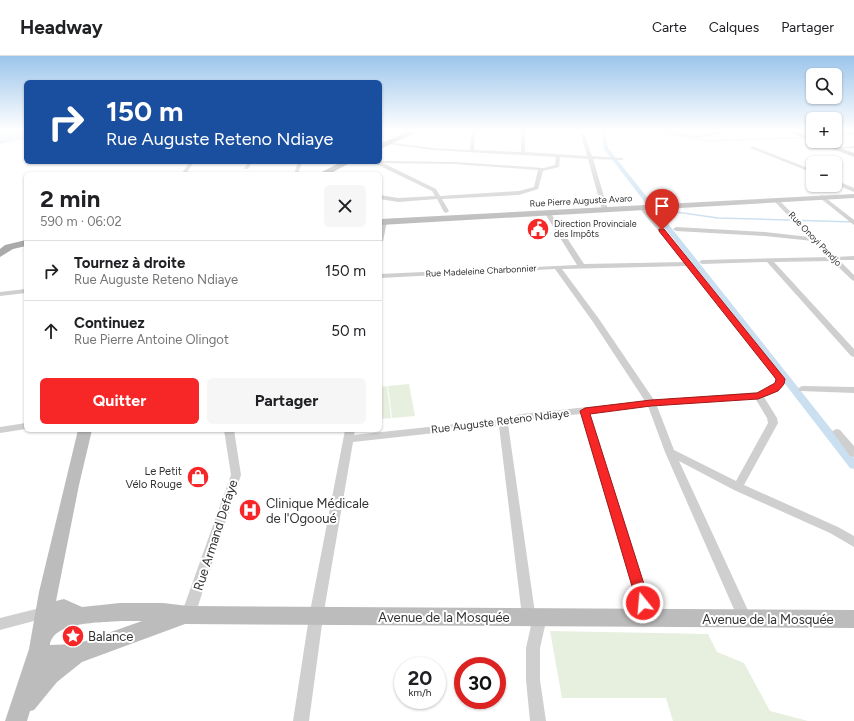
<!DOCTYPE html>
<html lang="fr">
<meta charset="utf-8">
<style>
body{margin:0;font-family:Figtree,sans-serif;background:#f6f6f6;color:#202124;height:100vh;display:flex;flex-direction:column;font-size:15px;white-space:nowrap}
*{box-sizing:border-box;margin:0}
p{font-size:13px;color:#757577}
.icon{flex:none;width:22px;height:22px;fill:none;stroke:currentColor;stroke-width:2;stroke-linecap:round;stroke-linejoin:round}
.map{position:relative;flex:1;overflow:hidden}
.sheet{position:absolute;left:24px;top:116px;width:358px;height:260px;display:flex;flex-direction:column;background:#fff;border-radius:6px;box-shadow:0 1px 3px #0004}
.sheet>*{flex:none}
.banner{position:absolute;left:24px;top:24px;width:358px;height:84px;border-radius:6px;box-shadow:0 1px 3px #0004;background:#1a4fa0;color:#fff;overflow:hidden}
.fabs{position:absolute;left:806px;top:12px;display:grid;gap:8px}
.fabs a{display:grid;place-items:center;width:36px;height:36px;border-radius:6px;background:#fff;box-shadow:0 1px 3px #0004;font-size:20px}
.speed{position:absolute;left:394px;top:601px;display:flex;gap:8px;font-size:20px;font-weight:700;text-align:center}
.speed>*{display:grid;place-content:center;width:52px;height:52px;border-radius:50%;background:#fff;box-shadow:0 1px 3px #0004;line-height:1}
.speed small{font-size:10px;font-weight:400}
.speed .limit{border:6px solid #d22;background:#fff;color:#111}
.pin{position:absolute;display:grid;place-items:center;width:34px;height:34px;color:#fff;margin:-41px -17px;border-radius:50% 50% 50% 0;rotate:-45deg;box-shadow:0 0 4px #0007}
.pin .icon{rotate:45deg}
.me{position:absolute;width:44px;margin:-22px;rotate:343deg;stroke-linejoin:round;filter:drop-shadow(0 0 3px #0008)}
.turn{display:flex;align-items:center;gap:14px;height:84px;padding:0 16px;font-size:18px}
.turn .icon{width:52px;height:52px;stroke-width:2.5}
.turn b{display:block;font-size:28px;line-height:34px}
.round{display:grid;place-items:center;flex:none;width:42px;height:42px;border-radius:6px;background:#f6f6f6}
.summary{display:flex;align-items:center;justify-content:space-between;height:68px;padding:0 16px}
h1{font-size:24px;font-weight:700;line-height:30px}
.cta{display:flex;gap:8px;margin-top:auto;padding:8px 16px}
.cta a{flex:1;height:46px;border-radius:6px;background:#f72627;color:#fff;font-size:16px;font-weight:700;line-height:46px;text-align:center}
.cta a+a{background:#f6f6f6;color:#202124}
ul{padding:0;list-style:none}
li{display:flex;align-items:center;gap:12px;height:60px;padding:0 16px;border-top:1px solid #e0e0e0}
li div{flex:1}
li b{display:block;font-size:15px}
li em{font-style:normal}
header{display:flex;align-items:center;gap:24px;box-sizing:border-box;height:56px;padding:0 20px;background:#fff;border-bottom:1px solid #e0e0e0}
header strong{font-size:19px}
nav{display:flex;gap:22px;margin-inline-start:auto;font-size:14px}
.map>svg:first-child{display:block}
</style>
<header>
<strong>Headway</strong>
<nav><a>Carte</a><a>Calques</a><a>Partager</a></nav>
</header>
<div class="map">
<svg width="854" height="665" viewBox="0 0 854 665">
<rect width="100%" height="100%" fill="#fff"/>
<g fill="#e7efdf">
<polygon points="409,328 415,360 392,362 388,330"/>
<polygon points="387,330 391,362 380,363 380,331"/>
<polygon points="550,575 708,578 717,596 744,607 770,655 808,665 673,665 666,642 562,642"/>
</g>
<polygon fill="#cadff0" points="0,74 26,74 26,83 0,88"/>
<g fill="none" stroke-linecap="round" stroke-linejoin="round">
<g stroke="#cadff0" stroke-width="1.5">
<polyline points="642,74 708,85 813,81"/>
<polyline points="835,80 854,79"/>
<polyline points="655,156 669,155 718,162 854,166"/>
</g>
<polygon fill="#cadff0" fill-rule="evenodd" points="601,74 605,74 608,92 854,402 854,413 850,412 604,93"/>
<g fill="#cfcfcf" fill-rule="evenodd">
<path d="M 472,74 L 476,74 L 474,94 L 521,96 L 521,74 L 525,74 L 525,96 L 587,100 L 581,78 L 584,77 L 592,100 L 622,102 L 624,103 L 622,104 L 593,103 L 608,154 L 605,156 L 602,154 L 588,103 L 560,101 L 559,111 L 543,115 L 538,133 L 519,139 L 442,143 L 449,155 L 446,157 L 444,156 L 437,143 L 398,146 L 380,143 L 380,139 L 398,142 L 435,140 L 432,135 L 376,108 L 376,106 L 380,106 L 380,105 L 454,106 L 544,112 L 555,109 L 556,101 L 433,94 L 380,87 L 380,85 L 433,92 L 470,94 ZM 383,107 L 454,108 L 538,114 L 534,131 L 519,135 L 440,140 L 436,133 Z"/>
<polygon points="666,74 698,80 715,77 710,74 716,74 721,78 698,82 654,74"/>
<polygon points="854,76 854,78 835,79 835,77"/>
<polygon points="813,78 813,80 801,81 799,80"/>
<polygon points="752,90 813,114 813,117 750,92"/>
<polygon points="854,90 854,92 834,93 832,92"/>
<polygon points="190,106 194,106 186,118 181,118"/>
<polygon points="248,106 252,106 248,113 244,113"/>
<polygon points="298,106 302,106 298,118 294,118"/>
<polygon points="835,124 854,132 854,136 835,128"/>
<polygon points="822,139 854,164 854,169 820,142 819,141"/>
<polygon points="774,143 778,143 835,201 854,200 854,204 839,204 854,219 854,225 852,224 832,205 774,206 854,293 854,301 851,300 767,206 702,208 699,206 702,204 828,201 813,185 765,180 676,175 673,173 676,171 765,176 809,181 774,145"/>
<path d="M 640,151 L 644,151 L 692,207 L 784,323 L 783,331 L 770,339 L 764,341 L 777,362 L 778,367 L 744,429 L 838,471 L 854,480 L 854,491 L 830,477 L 734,434 L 679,405 L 752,563 L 750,567 L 745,569 L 740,567 L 665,396 L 648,350 L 590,357 L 655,562 L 653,566 L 648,568 L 643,566 L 641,562 L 581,358 L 521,364 L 508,368 L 535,557 L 540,555 L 545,557 L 547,561 L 540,592 L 540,624 L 546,665 L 530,665 L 526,624 L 526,592 L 532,565 L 529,566 L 524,564 L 522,560 L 499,370 L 353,386 L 323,561 L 309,665 L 293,665 L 309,561 L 345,374 L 355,374 L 354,379 L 503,363 L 521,358 L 645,345 L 593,266 L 555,213 L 380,222 L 380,218 L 577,209 L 544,156 L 547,154 L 550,156 L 584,208 L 685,206 L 640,153 ZM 688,210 L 776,323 L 776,328 L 764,335 L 758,336 L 654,344 L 599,263 L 562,213 ZM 755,342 L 767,362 L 768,367 L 736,425 L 674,394 L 657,350 Z"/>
<polygon points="384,164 387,166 383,185 380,187 381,166"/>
<polygon points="26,233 26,237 0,240 0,236"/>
<polygon points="803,330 854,331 854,337 800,335 798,333 800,331"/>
<polygon points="26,367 26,373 0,377 0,371"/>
<polygon points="837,373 840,374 854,390 854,401 850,400 834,378 832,376 834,374"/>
<polygon points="224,374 234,374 241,419 195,559 193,563 188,565 183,563 181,559 231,419"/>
<polygon points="44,551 49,553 51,557 49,561 0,574 0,562"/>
</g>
<g fill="#bcbcbc" fill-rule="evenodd">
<polygon points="783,74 793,74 813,82 813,85 821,85 854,97 854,101"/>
<polygon points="854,138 854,142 380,169 380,163"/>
<path d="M 78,374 L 92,374 L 79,429 L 56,545 L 64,543 L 82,551 L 120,547 L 163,547 L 188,550 L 854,554 L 854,572 L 185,568 L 82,606 L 57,626 L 34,654 L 30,655 L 27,665 L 5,665 L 29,593 L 39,536 ZM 120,565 L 142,565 L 77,588 L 50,589 C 53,565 101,567 120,565 Z"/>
</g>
<g fill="#aaa" fill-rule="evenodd">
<polygon points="411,74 421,74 380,93 380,88"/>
<polygon points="341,106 352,106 329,118 318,118"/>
<polygon points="26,184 26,190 13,193 0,201 0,193 5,189"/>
</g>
</g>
<linearGradient id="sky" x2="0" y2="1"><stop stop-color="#9cc5eb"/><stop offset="0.44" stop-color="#fff"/><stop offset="1" stop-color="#fff" stop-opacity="0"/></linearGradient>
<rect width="854" height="168" fill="url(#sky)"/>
<polygon fill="#f72627" stroke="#a11919" points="659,173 664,173 785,323 784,328 778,335 758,343 651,350 590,358 650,547 648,552 643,553 639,552 637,547 580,355 585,352 651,344 757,337 775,327 776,323 659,175"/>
<defs>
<g id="civic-disc" transform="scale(1.15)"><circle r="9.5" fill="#f72627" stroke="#fff"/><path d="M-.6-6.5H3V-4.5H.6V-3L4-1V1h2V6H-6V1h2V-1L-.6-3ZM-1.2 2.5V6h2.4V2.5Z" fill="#fff"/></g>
<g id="shop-disc" transform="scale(1.15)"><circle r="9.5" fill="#f72627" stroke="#fff"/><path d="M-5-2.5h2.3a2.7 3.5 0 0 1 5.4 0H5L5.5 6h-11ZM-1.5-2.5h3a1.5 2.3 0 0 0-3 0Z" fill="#fff"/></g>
<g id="hospital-disc" transform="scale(1.15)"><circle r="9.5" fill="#f72627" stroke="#fff"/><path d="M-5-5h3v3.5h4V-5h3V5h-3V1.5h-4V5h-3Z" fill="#fff"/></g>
<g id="sight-disc" transform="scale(1.15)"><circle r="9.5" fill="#f72627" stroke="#fff"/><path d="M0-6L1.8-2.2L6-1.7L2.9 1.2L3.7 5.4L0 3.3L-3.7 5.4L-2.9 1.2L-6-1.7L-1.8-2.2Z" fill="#fff"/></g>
</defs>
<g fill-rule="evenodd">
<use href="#civic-disc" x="538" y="173"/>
<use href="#shop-disc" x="198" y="421"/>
<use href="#hospital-disc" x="250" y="454"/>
<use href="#sight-disc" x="73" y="580"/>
</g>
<g text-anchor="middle" stroke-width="4" stroke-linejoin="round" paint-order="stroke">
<g font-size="9" fill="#323232" stroke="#fff">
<text transform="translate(581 145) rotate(-3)" y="3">Rue Pierre Auguste Avaro</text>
<text transform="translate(815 183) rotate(46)" y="3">Rue Onoyi Pandjo</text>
<text transform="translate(481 215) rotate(-3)" y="3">Rue Madeleine Charbonnier</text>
</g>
<g font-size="9" fill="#323232" stroke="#fff" text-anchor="start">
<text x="554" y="171">Direction Provinciale<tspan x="554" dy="10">des Impôts</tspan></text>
</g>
<g font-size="11" fill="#323232" stroke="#fff">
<text transform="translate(500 365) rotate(-7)" y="4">Rue Auguste Reteno Ndiaye</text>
</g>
<g font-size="11" fill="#323232" stroke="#fff" text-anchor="end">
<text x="182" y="419">Le Petit<tspan x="182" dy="13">Vélo Rouge</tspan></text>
</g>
<g font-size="13" fill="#323232" stroke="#fff" text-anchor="start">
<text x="266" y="452">Clinique Médicale<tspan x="266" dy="15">de l'Ogooué</tspan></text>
<text x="88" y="585">Balance</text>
</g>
<g font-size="13" fill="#323232" stroke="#fff">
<text transform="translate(215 479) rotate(-72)" y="5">Rue Armand Defaye</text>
<text x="444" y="566">Avenue de la Mosquée</text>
<text x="768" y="568">Avenue de la Mosquée</text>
</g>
</g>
</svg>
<div class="fabs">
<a><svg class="icon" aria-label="search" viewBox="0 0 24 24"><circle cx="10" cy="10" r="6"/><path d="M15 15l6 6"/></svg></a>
<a>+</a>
<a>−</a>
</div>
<div class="speed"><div>20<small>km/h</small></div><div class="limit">30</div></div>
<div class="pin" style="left:662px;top:174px;background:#d93025"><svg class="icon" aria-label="arrive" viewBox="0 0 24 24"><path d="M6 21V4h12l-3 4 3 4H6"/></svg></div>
<svg class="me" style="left:643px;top:547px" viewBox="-20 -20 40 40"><circle r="17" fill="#f72627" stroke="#fff" stroke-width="3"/><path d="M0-11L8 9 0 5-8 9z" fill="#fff"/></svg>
<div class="banner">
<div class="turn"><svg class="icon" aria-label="right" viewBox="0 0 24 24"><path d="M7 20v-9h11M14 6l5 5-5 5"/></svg><div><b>150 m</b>Rue Auguste Reteno Ndiaye</div></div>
</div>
<section class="sheet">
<div class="summary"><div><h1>2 min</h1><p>590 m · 06:02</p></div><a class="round"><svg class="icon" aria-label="close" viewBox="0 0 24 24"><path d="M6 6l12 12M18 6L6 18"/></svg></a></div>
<ul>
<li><svg class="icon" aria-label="right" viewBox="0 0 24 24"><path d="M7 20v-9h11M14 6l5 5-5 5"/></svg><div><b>Tournez à droite</b><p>Rue Auguste Reteno Ndiaye</p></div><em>150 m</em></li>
<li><svg class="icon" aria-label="ahead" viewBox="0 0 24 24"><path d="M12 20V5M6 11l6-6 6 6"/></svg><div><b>Continuez</b><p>Rue Pierre Antoine Olingot</p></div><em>50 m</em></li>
</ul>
<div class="cta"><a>Quitter</a><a>Partager</a></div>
</section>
</div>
